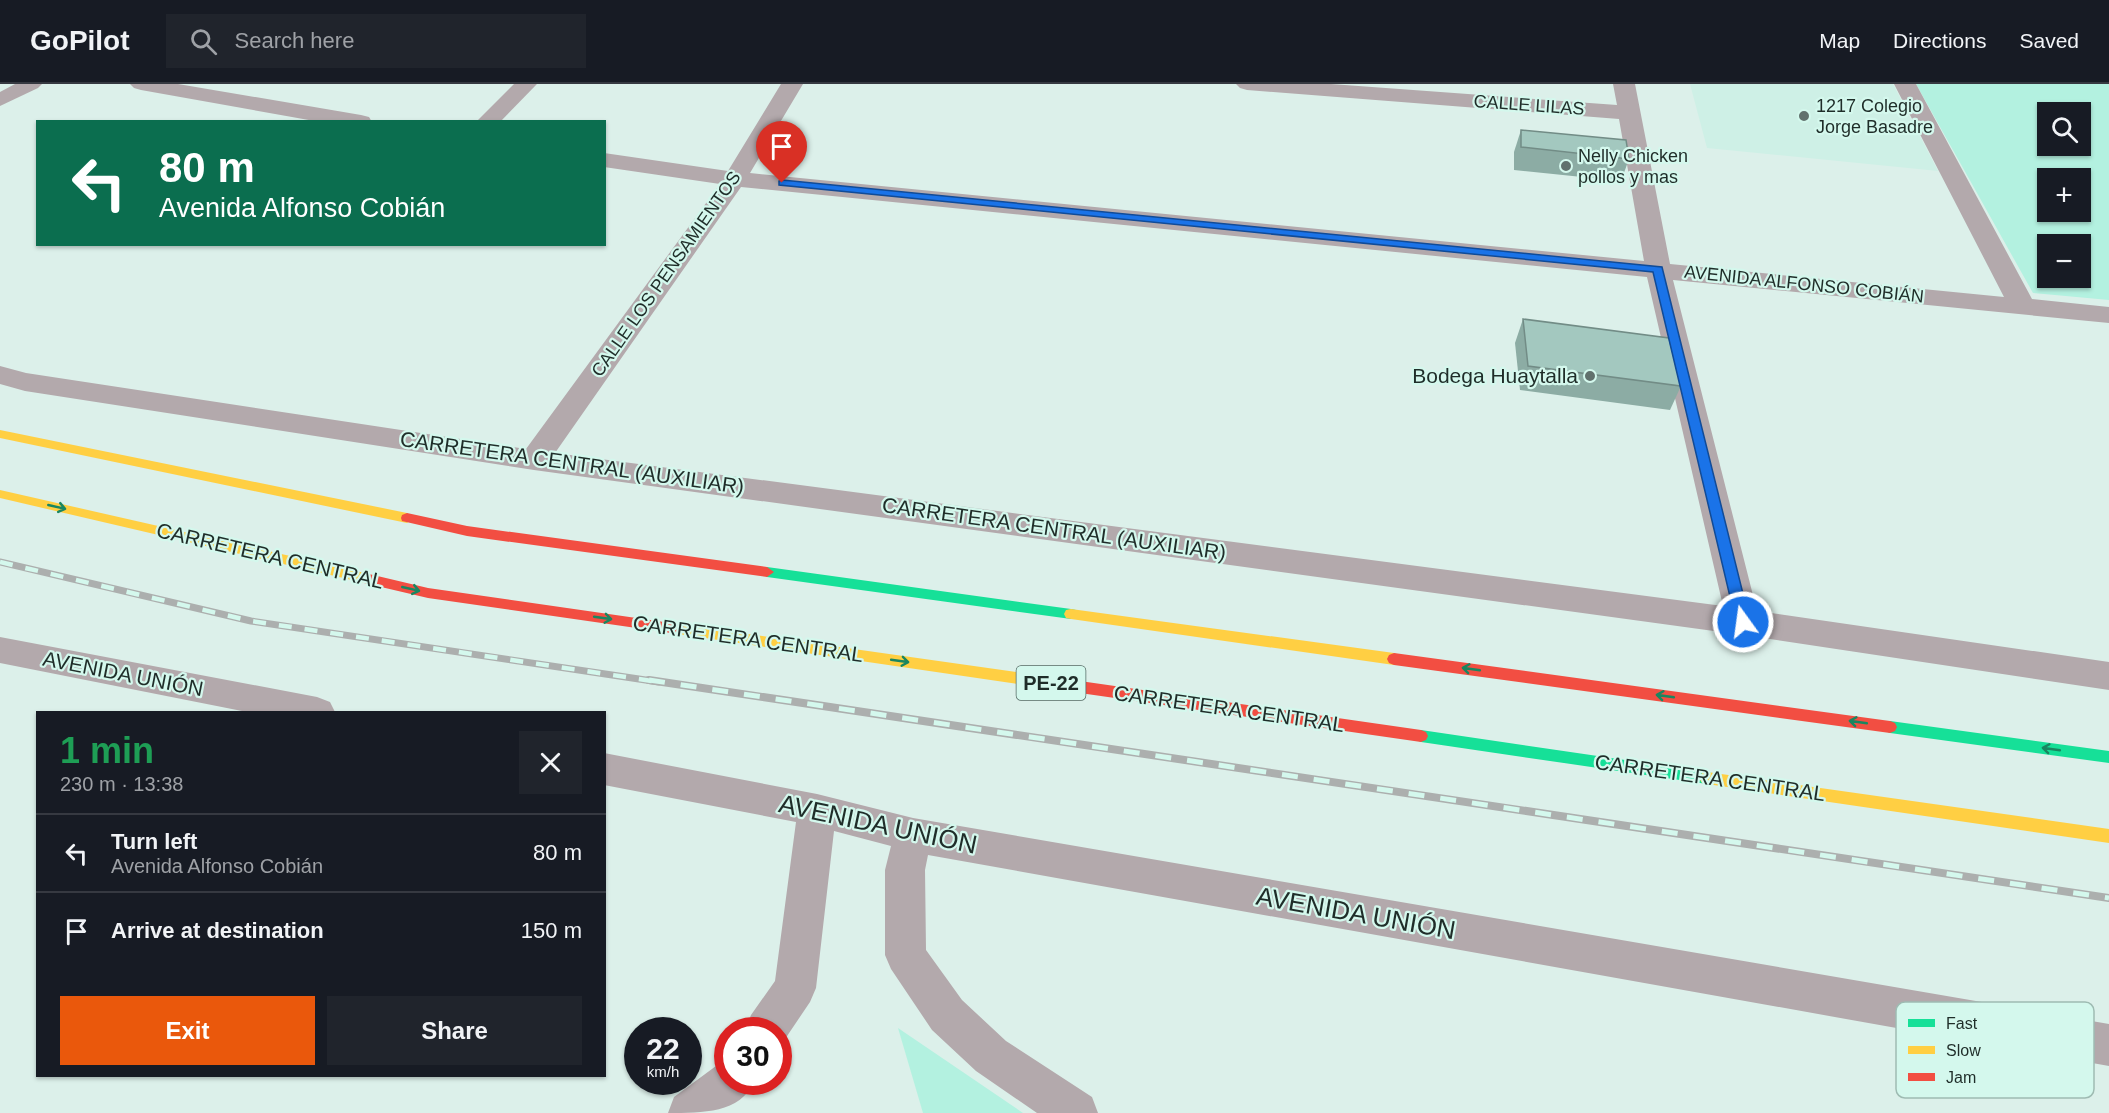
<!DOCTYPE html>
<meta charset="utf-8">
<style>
body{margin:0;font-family:Arial,sans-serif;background:#20242c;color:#f1f3f6;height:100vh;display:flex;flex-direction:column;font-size:22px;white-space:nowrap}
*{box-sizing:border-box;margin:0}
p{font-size:20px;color:#9ea1a6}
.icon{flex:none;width:33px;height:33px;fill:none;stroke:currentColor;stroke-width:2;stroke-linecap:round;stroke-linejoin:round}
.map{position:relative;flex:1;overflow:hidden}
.drawer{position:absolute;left:36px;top:627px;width:570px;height:366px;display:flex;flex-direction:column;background:#171b24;border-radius:0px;box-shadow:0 2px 4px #0004}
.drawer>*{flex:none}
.top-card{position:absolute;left:36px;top:36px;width:570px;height:126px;border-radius:0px;box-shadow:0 2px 4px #0004;background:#0b6e4f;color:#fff;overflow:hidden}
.tools{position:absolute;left:2037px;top:18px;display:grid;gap:12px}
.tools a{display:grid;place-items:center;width:54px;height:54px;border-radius:0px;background:#171b24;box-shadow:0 2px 4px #0004;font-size:30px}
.speed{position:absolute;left:624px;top:933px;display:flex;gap:12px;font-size:30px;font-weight:700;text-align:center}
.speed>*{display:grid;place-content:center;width:78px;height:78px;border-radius:50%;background:#171b24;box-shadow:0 2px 4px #0004;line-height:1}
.speed small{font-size:15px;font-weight:400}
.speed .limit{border:9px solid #d22;background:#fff;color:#111}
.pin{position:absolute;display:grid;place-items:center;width:51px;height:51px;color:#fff;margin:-62px -26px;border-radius:50% 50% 50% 0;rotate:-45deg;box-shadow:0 0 6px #0007}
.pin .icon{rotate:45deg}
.me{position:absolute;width:66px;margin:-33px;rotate:346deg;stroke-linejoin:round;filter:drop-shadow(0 0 4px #0008)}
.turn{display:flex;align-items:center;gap:21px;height:126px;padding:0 24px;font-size:27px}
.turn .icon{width:78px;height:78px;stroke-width:2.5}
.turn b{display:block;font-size:42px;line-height:51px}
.round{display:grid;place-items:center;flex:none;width:63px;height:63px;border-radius:0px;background:#20242c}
.headline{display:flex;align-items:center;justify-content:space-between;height:102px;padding:0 24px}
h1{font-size:36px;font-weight:800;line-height:45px;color:#1e9e55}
.action{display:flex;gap:12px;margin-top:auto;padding:12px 24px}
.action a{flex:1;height:69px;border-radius:0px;background:#ea580c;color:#fff;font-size:24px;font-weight:800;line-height:69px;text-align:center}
.action a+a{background:#20242c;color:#f1f3f6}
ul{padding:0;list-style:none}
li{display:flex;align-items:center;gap:18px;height:78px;padding:0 24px;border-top:2px solid #363941}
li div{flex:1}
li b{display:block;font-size:22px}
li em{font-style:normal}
header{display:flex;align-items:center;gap:36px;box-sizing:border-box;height:84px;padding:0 30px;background:#171b24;border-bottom:2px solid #363941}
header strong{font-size:28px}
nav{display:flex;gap:33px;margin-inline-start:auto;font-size:21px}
.search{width:420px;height:54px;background:#20242c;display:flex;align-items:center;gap:15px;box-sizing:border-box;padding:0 21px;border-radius:0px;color:#9ea1a6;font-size:22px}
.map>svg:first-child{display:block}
</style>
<header>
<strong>GoPilot</strong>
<div class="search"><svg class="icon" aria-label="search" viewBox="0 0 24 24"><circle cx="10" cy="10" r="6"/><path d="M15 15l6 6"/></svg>Search here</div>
<nav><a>Map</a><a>Directions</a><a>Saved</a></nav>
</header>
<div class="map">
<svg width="2109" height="1029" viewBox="0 0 2109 1029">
<rect width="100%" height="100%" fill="#dcf0ea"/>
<polygon fill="#cef0e6" points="1690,0 1893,0 1938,87 1707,64"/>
<g fill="#b3f1e0" fill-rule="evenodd">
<path d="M 1916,0 L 2109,0 L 2109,216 L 2033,209 ZM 2048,28 L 2080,28 L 2080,62 L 2048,62 ZM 2048,94 L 2080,94 L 2080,128 L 2048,128 ZM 2048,160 L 2080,160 L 2080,194 L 2048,194 Z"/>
<polygon points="898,944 1023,1029 923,1029"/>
</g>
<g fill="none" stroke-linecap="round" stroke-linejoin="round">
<g fill="#b3a9ac" fill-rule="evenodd">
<polygon points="15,0 42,0 38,4 0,22 0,8"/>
<polygon points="130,0 178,0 361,31 369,33 372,38 320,38 141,6 134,4"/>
<polygon points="514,0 537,0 500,38 476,38"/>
<path d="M 781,0 L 803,0 L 750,89 L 1644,177 L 1619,35 L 1247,6 L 1240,4 L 1236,0 L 1331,0 L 1617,21 L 1613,0 L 1635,0 L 1670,180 L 2004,213 L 1894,0 L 1916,0 L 2032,215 L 2109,223 L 2109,239 L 1673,196 L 1757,527 L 2109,578 L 2109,606 L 1743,551 L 534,386 L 25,307 L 0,300 L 0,282 L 26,289 L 526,365 L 720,100 L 604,83 L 604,69 L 728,87 ZM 741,103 L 1647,193 L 1723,522 L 555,369 Z"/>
<polygon points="0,553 317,613 330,618 335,628 247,628 0,579"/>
<polygon points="604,669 817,710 913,734 2109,940 2109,982 928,771 925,786 926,866 962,916 1006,957 1092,1013 1098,1029 1037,1029 976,987 932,946 891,885 885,871 885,786 891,762 834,747 816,904 810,918 781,961 778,962 778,946 745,946 751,931 775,897 796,738 604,701"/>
<path d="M 728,978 L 728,998 L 754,998 C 740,1029 703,1029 668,1029 L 674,1013 L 716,982 Z"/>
</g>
<g fill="#16e098" fill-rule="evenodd">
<polygon points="767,483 1071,525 1076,526 1078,530 1076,534 1071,535 767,493 760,488"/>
<polygon points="1890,637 2109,667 2109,679 1890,649 1885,647 1883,643 1885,639"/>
<polygon points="1421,646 1707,688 1712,689 1715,694 1712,699 1707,700 1421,658 1416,656 1414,652 1416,648"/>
</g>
<g fill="#ffcf43" fill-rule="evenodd">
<polygon points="0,346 407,429 413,434 407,439 0,354"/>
<polygon points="0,406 369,490 376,495 369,500 0,414"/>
<polygon points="1071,525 1394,569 1399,571 1401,575 1399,579 1394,581 1071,535 1066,534 1064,530 1066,526"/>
<polygon points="678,540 1024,589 1029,591 1031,595 1029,599 1024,601 678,550 673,549 671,545 673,541"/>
<polygon points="1707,688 2109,745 2109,759 1707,700 1702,699 1699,694 1702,689"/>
</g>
<g fill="#f24e42" fill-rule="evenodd">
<polygon points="407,429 467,442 767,483 774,488 767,493 467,452 402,437 401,434 402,431"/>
<polygon points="369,490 428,504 678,540 683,541 685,545 683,549 678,550 428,514 364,499 362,495"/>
<polygon points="1394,569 1890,637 1895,639 1897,643 1895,647 1890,649 1394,581 1389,579 1387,575 1389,571"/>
<polygon points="1024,589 1421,646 1426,648 1428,652 1426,656 1421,658 1024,601 1019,599 1017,595 1019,591"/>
</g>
<g stroke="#acafae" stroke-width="7">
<polyline id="rail-far1" points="0,478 251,537 659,598"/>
</g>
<g stroke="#acafae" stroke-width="8">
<polyline id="rail" points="649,596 2109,814"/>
</g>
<use href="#rail-far1" stroke="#d4f8ed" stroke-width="4.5" stroke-dasharray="13" stroke-linecap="butt"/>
<use href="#rail" stroke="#d4f8ed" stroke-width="5" stroke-dasharray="16" stroke-linecap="butt"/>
</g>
<g fill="#8caca4">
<polygon points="1521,46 1629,75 1621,97 1514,86 1514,68"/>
<polygon points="1523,235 1681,302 1670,326 1520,306 1515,259"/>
</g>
<g fill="#a3c8bf" stroke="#728c86" stroke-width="1.5">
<polygon points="1521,46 1626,56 1629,75 1521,63"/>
<polygon points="1523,235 1669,254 1681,302 1528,282"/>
</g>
<defs><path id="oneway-shaft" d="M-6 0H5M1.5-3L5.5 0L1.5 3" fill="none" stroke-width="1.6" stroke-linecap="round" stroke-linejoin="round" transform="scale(1.5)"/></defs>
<g stroke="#1a8660">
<use href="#oneway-shaft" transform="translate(57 423) rotate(13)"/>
<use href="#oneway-shaft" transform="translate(411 505) rotate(13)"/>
<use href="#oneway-shaft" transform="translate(603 534) rotate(8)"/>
<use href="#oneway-shaft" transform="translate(900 577) rotate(8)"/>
<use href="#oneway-shaft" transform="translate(1471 585) rotate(-172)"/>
<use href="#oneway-shaft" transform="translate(1665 612) rotate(-172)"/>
<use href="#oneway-shaft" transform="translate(1858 638) rotate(-172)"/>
<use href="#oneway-shaft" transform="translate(2051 665) rotate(-172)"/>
</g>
<polygon fill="#1a73e8" stroke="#114b97" stroke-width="1.5" points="782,96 1662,183 1750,538 1743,543 1736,538 1653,188 779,101 779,97"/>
<g fill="#61716d" stroke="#d4f8ed" stroke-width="2">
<circle cx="1804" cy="32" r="6"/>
<circle cx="1566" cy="82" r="6"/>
<circle cx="1590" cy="292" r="6"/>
</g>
<g text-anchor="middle" stroke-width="4.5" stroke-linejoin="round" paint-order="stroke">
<g font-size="18" fill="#1f2d29" stroke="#d4f8ed">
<text transform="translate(1529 21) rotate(4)" y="6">CALLE LILAS</text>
<text transform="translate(666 190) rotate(-55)" y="6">CALLE LOS PENSAMIENTOS</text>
<text transform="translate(1804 200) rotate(6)" y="6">AVENIDA ALFONSO COBIÁN</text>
</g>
<g font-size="18" fill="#1f2d29" stroke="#d4f8ed" text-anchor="start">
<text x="1816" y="28">1217 Colegio<tspan x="1816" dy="21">Jorge Basadre</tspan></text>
<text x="1578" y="78">Nelly Chicken<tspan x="1578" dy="21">pollos y mas</tspan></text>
</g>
<rect fill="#d4f8ed" stroke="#556a64" stroke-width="1.5" x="1016.5" y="582" width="69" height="34" rx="4.5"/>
<g font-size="20" font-weight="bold" fill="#1f2d29">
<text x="1051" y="606">PE-22</text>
</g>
<g font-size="21" fill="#1f2d29" stroke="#d4f8ed" text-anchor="end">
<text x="1578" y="299">Bodega Huaytalla</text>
</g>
<g font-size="21" fill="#1f2d29" stroke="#d4f8ed">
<text transform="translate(572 379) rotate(8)" y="7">CARRETERA CENTRAL (AUXILIAR)</text>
<text transform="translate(1054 445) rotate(8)" y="7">CARRETERA CENTRAL (AUXILIAR)</text>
<text transform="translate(270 472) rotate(13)" y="7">CARRETERA CENTRAL</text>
<text transform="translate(748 555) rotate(8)" y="7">CARRETERA CENTRAL</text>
<text transform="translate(123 590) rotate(11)" y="7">AVENIDA UNIÓN</text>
<text transform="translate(1229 625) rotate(8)" y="7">CARRETERA CENTRAL</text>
<text transform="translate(1710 694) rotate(8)" y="7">CARRETERA CENTRAL</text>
</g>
<g font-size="26" fill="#1f2d29" stroke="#d4f8ed">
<text transform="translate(878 740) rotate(12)" y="9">AVENIDA UNIÓN</text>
<text transform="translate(1356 829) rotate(10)" y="9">AVENIDA UNIÓN</text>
</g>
</g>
<rect x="1896" y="918" width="198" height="96" rx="9" fill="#d4f8ed" stroke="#9ebbb2" stroke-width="1.5"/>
<rect x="1908" y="935" width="27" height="8" fill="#16e098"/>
<rect x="1908" y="962" width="27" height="8" fill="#ffcf43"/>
<rect x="1908" y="989" width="27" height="8" fill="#f24e42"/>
<g font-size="16" fill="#1f2d29">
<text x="1946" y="945">Fast</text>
<text x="1946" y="972">Slow</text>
<text x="1946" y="999">Jam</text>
</g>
</svg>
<div class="tools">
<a><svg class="icon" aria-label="search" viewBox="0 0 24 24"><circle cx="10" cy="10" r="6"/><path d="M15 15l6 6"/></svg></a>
<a>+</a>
<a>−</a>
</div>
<div class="speed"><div>22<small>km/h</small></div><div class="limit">30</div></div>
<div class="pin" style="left:782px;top:99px;background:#d93025"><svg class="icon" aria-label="arrive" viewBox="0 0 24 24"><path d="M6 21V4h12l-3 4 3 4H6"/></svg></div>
<svg class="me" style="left:1743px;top:538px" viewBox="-20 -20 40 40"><circle r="17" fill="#1a73e8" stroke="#fff" stroke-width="3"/><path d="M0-11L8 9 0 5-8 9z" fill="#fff"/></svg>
<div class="top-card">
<div class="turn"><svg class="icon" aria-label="left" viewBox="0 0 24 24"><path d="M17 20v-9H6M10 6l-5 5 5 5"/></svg><div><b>80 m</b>Avenida Alfonso Cobián</div></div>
</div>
<section class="drawer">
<div class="headline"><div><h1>1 min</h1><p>230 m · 13:38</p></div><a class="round"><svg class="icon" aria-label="close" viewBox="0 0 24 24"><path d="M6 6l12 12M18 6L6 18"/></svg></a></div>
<ul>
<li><svg class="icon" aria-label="left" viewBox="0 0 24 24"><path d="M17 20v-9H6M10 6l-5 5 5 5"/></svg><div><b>Turn left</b><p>Avenida Alfonso Cobián</p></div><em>80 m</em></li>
<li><svg class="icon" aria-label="arrive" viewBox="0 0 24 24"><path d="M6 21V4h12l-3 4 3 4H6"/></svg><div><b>Arrive at destination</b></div><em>150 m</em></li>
</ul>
<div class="action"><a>Exit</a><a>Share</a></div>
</section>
</div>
